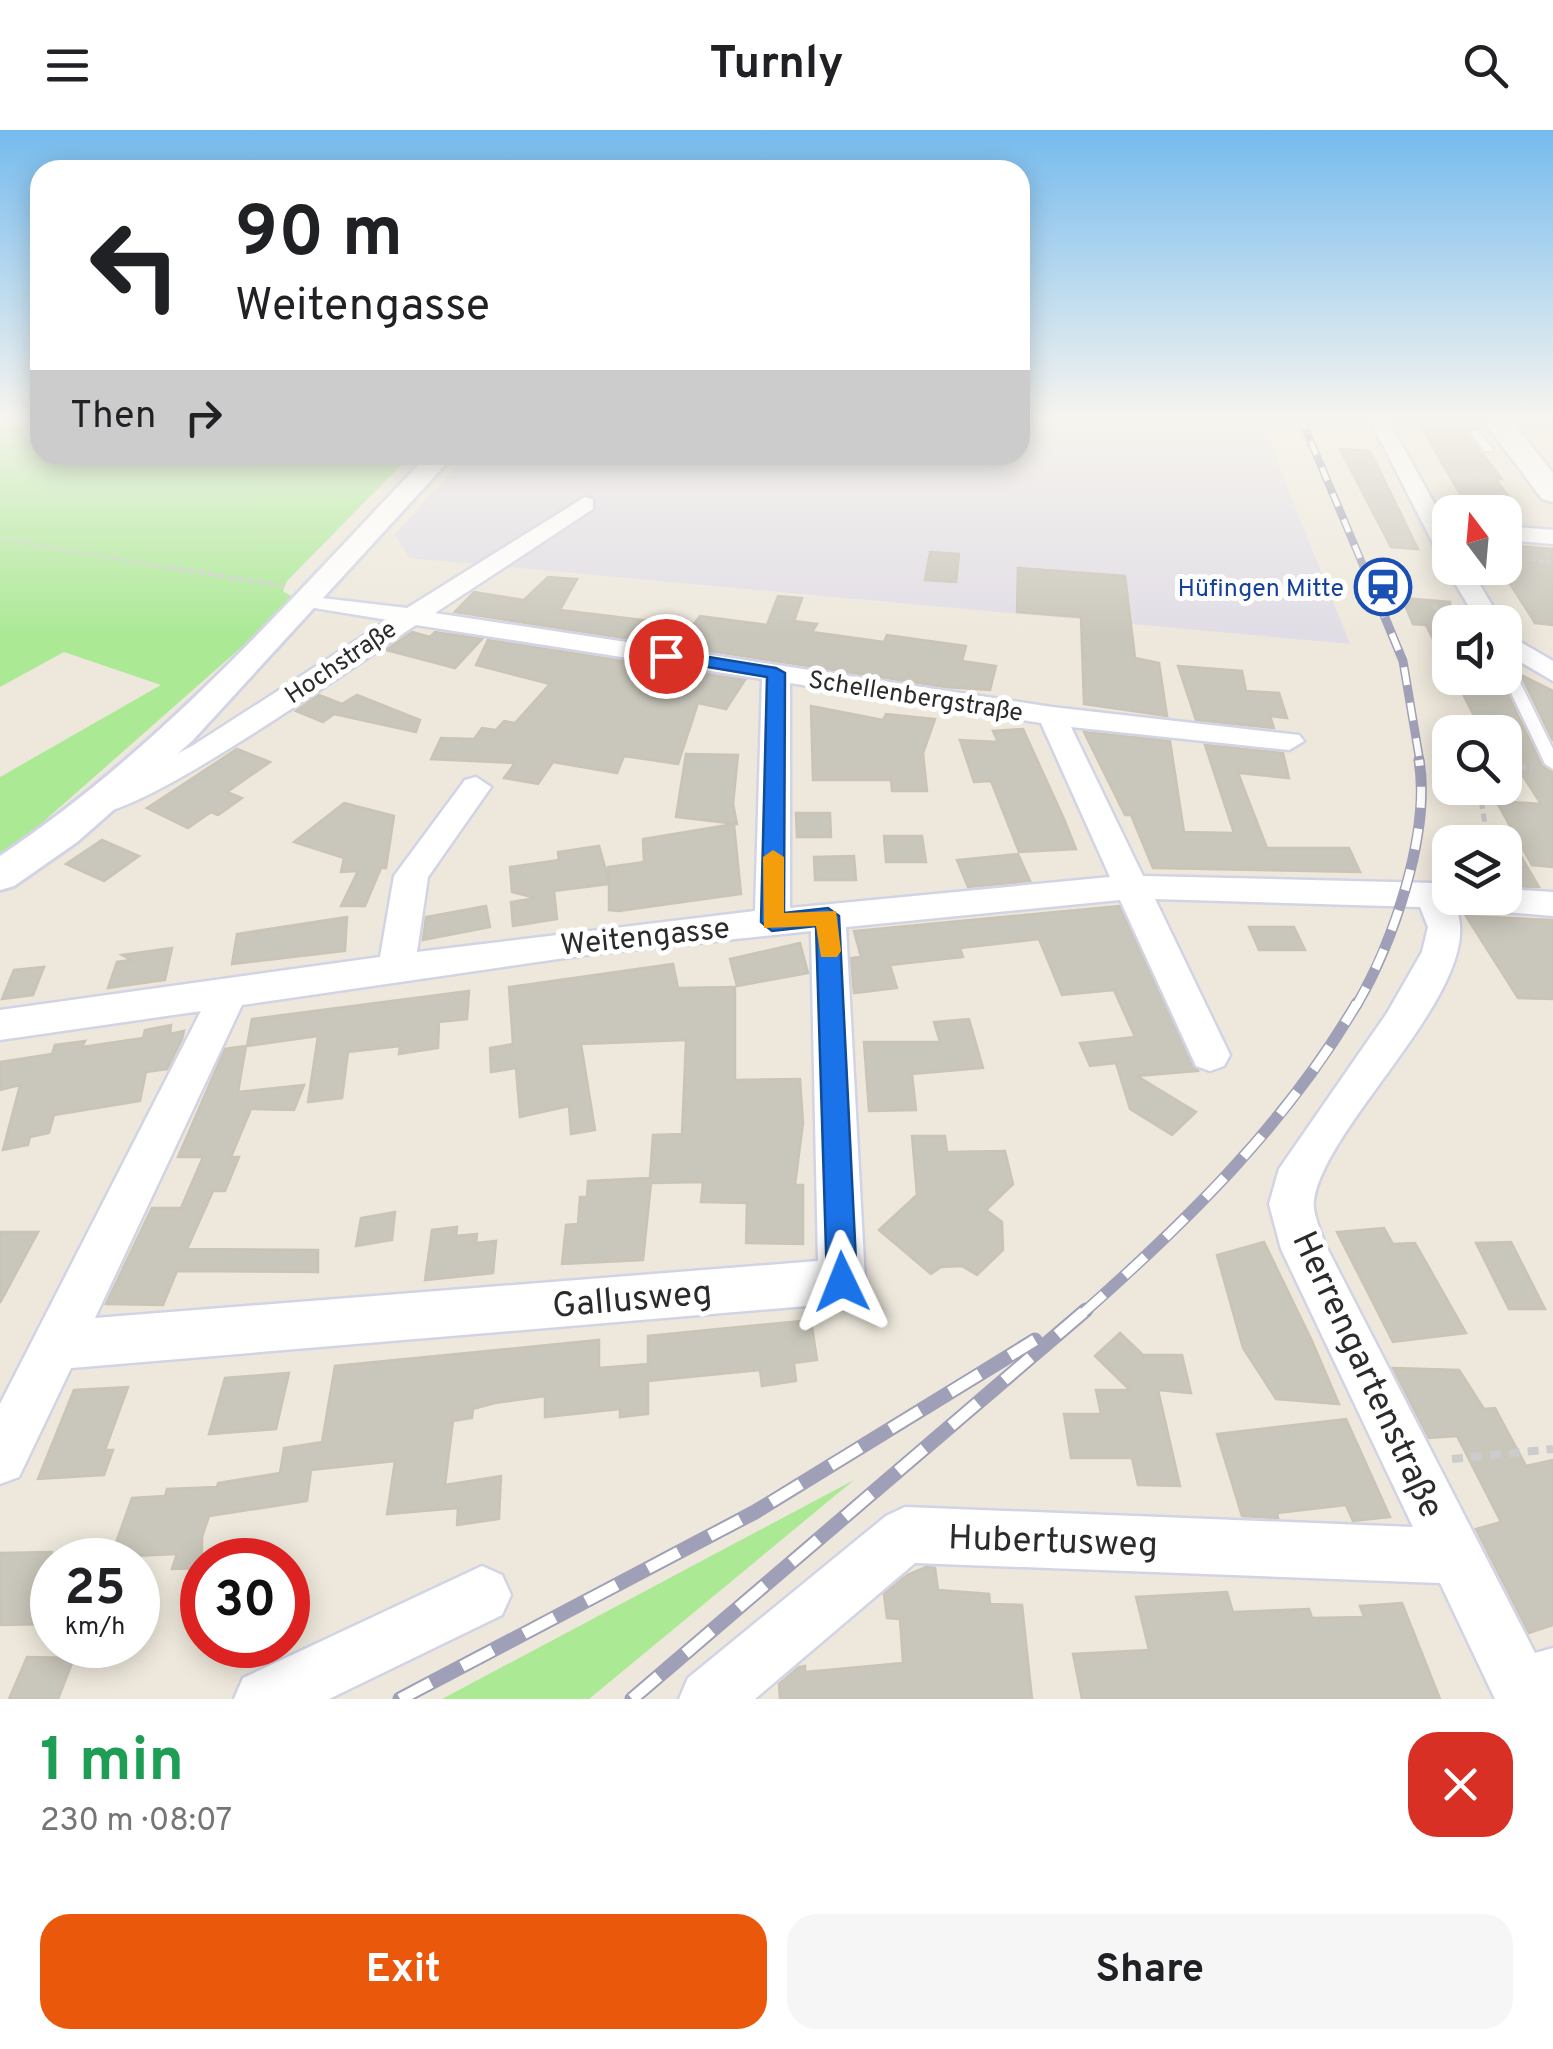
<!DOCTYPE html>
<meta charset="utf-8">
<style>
body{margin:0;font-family:Overpass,sans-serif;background:#f6f6f6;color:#202124;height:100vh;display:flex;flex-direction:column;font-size:38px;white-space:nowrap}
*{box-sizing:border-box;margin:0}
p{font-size:32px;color:#757577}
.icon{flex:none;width:55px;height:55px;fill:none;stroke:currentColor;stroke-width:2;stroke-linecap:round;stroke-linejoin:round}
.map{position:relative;height:1569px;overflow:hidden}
.panel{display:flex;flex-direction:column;background:#fff;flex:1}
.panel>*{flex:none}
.hud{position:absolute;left:30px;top:30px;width:1000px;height:305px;border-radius:30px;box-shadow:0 5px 25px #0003;background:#fff;color:#202124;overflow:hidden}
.needle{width:65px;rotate:344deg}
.buttons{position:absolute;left:1432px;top:365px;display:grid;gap:20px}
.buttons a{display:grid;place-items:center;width:90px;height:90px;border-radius:20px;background:#fff;box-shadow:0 5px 25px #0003;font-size:50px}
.speed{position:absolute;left:30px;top:1408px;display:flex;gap:20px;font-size:50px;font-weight:700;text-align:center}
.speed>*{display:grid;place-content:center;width:130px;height:130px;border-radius:50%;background:#fff;box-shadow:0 5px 25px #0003;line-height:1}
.speed small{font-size:25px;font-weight:400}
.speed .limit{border:15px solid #d22;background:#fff;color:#111}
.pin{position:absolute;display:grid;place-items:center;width:85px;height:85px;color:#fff;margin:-42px;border:5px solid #fff;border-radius:50%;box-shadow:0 2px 10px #0007}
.me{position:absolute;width:110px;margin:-55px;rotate:358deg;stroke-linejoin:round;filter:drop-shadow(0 0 8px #0008)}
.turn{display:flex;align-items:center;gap:35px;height:210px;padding:0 40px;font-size:45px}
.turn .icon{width:130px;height:130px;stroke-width:2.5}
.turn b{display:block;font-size:70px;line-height:85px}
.then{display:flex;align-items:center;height:95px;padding:0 40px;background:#0003;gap:20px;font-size:38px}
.round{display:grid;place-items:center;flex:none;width:105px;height:105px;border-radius:30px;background:#f6f6f6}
.overview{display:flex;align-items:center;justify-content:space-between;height:170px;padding:0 40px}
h1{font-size:60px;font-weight:700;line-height:75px;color:#1e9e55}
.action{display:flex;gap:20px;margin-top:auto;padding:20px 40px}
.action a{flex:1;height:115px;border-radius:30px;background:#ea580c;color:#fff;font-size:40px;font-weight:700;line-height:115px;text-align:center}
.action a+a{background:#f6f6f6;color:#202124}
header{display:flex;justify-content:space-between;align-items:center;height:130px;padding:0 40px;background:#fff;font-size:45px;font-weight:700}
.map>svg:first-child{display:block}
</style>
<header><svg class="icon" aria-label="menu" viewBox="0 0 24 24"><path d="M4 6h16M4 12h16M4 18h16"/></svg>Turnly<svg class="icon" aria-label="search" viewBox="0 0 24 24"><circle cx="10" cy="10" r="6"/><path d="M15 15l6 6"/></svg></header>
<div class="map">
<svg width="1553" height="1569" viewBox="0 0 1553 1569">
<rect width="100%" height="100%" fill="#eee8dc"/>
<polygon fill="#e1dde6" points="1020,286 1264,286 1279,336 1350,514 410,428 394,405 467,325 1020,325"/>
<g fill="#abe995">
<polygon points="0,286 40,286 40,325 411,325 287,451 283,461 296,469 0,730 0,647 161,555 64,522 0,557"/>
<polygon points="854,1350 589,1569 442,1569"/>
</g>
<g fill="#c9c6bb" stroke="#cac4b6" stroke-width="2.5">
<polygon points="1415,286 1471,286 1480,298 1470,298 1468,305 1502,349 1495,348 1520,382 1468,378"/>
<polygon points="1340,319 1370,321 1418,419 1391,417"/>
<polygon points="1505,415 1553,419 1553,495 1535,493 1505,446"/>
<polygon points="930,422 959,424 956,452 925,450"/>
<polygon points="1018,438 1125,446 1135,528 1159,533 1167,586 1084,574 1081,487 1017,482"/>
<polygon points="548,447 577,449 560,480 659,492 694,494 700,486 767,495 778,466 802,468 794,491 817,494 812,502 884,512 887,505 966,516 962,531 996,536 990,560 945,557 455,482 474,462 524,470"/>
<polygon points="1402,468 1450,472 1450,543 1426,495 1413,494"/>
<polygon points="412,502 430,507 435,502 482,509 455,538 386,520"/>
<polygon points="488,510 745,550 726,579 698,573 678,634 624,626 617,643 553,632 538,654 504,648 515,633 431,629 441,608 474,609 482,598 496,600 504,591 515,593 550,554 476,535"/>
<polygon points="1178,536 1242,541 1246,561 1279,563 1287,588 1270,586 1274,598 1196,590"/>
<polygon points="1521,545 1553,561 1553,611"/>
<polygon points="1455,548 1490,548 1495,557 1503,554 1542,636 1553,643 1553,737 1532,735 1496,671 1541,674 1505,618 1505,602 1482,602"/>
<polygon points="319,565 342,574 357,565 420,590 416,602 334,584 323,592 296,581"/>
<polygon points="811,576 883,590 886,584 935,589 923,623 927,661 892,661 891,650 813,650"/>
<polygon points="1023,599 1064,689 1076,719 1019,722 991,651 974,652 960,610 998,612 993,601"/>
<polygon points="1084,602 1170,611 1184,702 1234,703 1205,615 1283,623 1289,648 1238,643 1267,718 1349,718 1360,742 1153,738 1131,685 1125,685"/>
<polygon points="237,619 270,632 227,662 242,668 218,685 211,682 188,698 147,678"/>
<polygon points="686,624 738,625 733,674 737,694 676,687"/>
<polygon points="344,673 394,686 386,738 381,738 365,776 341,776 358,741 341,742 344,728 294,712"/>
<polygon points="796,683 830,683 831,707 797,707"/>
<polygon points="734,694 741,764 619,781 609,780 609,754 554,761 557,789 513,796 511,772 536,768 512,762 510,737 559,730 558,722 599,716 609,751 608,737 644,732 643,709"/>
<polygon points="1505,699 1539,757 1509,756 1505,748"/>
<polygon points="884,706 922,706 926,732 886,732"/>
<polygon points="102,710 139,726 104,751 66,734"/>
<polygon points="1018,724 1030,751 968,757 957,730"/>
<polygon points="854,726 856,750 815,750 814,727"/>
<polygon points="486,776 490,797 423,810 426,787"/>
<polygon points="1119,776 1198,941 1137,946 1196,982 1172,1005 1130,979 1116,933 1090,936 1080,913 1135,907 1114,860 1062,865 1039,809 960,818 963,827 890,835 897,858 854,863 851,828 861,827 854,801"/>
<polygon points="1466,786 1553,790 1553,869 1518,868"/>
<polygon points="347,787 345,821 232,834 237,804"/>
<polygon points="1249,797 1294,797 1305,820 1259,820"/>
<polygon points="800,813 808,843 737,856 730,829"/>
<polygon points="172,818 165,850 108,858 117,832 131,830 122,825"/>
<polygon points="673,834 678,858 735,857 735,950 800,949 803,993 795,1055 803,1055 803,1114 746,1113 747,1073 701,1072 703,1052 651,1053 643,1130 562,1134 566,1095 578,1094 580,1067 587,1067 588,1051 650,1048 653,1005 682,1004 686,910 581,914 595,1000 571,1004 569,976 520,987 516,938 491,942 490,918 513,914 509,857"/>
<polygon points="44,837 33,865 2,869 14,840"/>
<polygon points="469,861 467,889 439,892 438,918 399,924 400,916 348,922 342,968 308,972 318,906 247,916 252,889"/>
<polygon points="969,889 983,938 912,944 916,980 869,981 864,912 940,912 934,892"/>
<polygon points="171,895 170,904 184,901 182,909 167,939 146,942 140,971 54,985 49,1003 30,1007 28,1015 3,1020 20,955 0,960 0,932 52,924 55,915 85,911 82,917 143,908 145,900"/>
<polygon points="246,916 238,962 304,955 294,980 251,979 231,1027 239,1027 225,1061 213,1061 187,1119 318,1120 318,1142 177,1141 163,1175 106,1174 152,1078 181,1078 203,1027 178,1027 225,919"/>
<polygon points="912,1006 945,1006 947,1022 1005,1021 1013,1054 986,1080 1002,1092 1003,1120 977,1145 962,1136 941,1137 931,1144 879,1100 917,1065"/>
<polygon points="395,1082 392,1110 356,1116 361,1088"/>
<polygon points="457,1097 456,1106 477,1104 476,1113 496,1111 493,1143 425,1150 432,1100"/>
<polygon points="1384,1098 1393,1114 1415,1113 1466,1203 1393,1212 1337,1102"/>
<polygon points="0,1102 38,1102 0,1173"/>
<polygon points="1264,1112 1312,1211 1339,1274 1276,1269 1243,1218 1217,1125"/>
<polygon points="1511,1112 1545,1179 1509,1179 1476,1113"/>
<polygon points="811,1190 817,1230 794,1233 796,1251 762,1256 760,1240 648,1251 648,1284 620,1287 620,1279 545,1287 545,1266 495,1273 473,1279 472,1288 453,1291 445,1355 501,1346 499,1389 457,1395 458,1378 387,1384 395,1331 311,1340 307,1371 209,1386 202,1407 202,1438 172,1439 177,1424 111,1427 132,1368 165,1366 167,1359 217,1357 218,1353 280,1343 284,1318 322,1312 335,1236 599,1210 599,1238 648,1234 648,1206"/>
<polygon points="1120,1203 1143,1225 1182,1225 1191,1263 1158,1260 1180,1356 1138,1355 1132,1328 1071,1328 1064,1284 1101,1284 1096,1260 1130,1260 1095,1226"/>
<polygon points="1393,1238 1459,1240 1484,1279 1495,1278 1526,1336 1553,1330 1553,1495 1529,1503 1476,1399 1501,1392 1457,1306 1429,1308"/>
<polygon points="289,1243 276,1299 209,1304 225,1248"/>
<polygon points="128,1257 105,1320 113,1320 104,1345 38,1349 74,1260"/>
<polygon points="1346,1289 1390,1387 1353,1391 1346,1375 1277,1383 1278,1388 1242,1386 1217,1304"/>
<polygon points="52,1422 52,1478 47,1494 0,1495 0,1423"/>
<polygon points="926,1437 935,1438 938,1460 989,1464 990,1474 1022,1475 1032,1569 780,1569 779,1554 799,1537 805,1536 805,1542 903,1533 900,1489 887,1488 884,1464 907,1445"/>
<polygon points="1227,1462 1233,1482 1309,1479 1312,1488 1364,1487 1360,1476 1402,1473 1440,1569 1082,1569 1073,1524 1149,1520 1136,1467"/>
<polygon points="27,1527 74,1528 58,1569 9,1569"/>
</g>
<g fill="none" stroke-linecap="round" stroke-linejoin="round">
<g stroke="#d2d4e5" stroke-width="4">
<g id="service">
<polygon points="1473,301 1479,301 1493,319 1492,321 1484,321 1471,303"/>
<polygon points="1505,532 1512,536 1553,619 1553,639 1545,634 1504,548"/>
</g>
</g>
<g stroke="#d2d4e5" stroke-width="5">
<g id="minor">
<polygon points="1368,286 1386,286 1450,402 1450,430 1438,423"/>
<polygon points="1553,286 1553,292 1497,297 1487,291 1496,286"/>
<path d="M 585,367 L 593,369 L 593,379 L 435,483 L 1052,577 L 1299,605 L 1304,611 L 1289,620 L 1071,597 L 1143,746 L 1433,753 L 1450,755 L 1450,768 L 1505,768 L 1505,759 L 1553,762 L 1553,786 L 1456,778 C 1488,855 1326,992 1314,1070 C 1312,1083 1321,1101 1325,1114 L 1535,1523 L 1553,1518 L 1553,1569 L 1495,1569 L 1440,1453 L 915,1433 L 755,1569 L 679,1569 L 688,1548 L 886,1386 L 905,1377 L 1413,1397 L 1281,1119 L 1269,1074 L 1279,1039 L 1387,883 L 1422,822 L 1428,797 L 1420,777 L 1155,769 L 1230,925 L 1224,936 L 1210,941 L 1196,936 L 1120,770 L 846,797 L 865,1151 L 859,1167 L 842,1173 L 71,1238 L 19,1347 L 0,1354 L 0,1274 L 201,881 L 0,910 L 0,880 L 380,827 L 394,746 L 465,650 L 476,647 L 491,657 L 428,747 L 417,822 L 755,781 L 762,549 L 416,495 C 367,527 133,694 90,683 L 85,676 L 90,669 L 192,616 L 388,490 L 296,475 L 293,470 L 296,465 L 407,478 ZM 790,553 L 1041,593 L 1110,747 L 790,778 ZM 811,801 L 818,1131 L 95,1188 L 242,875 L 592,824 Z"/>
<polygon points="1505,396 1553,400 1553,414 1505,410"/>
<polygon points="1450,433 1450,438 1470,438 1502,492 1478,492 1446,438"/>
<polygon points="1505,503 1553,531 1553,551 1505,523"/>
<polygon points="482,1436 502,1445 511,1465 502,1485 329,1569 234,1569 243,1548"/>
</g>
</g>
<g stroke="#d2d4e5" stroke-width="6">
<path id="tertiary" d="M 428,325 L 454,325 L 192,611 L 77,712 L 14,756 L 0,760 L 0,726 C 165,616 292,467 428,325 Z"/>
</g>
<g stroke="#d2d4e5" stroke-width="5">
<polygon id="secondary" points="1480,286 1507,286 1553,343 1553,372 1542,369"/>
</g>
<g stroke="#ccc" stroke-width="2.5" stroke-dasharray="5 2.5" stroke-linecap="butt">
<polyline points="0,409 184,440"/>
<polyline points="1531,430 1553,432"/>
<polyline points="1386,431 1390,440"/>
</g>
<g stroke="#ccc" stroke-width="4" stroke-dasharray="6 4" stroke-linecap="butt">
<polyline points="169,437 283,456"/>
<polyline points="1389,437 1403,468"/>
<polyline points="1386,471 1403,472"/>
<polyline points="1434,475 1439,485"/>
</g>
<g stroke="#ccc" stroke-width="5" stroke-dasharray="8 5" stroke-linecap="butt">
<polyline points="1505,636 1532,638"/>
<polyline points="1479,658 1488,712"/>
</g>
<polyline stroke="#ccc" stroke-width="8" stroke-dasharray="11 8" stroke-linecap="butt" points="1452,1329 1553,1319"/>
<use href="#service" fill="#fff" fill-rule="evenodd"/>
<use href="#minor" fill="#fff" fill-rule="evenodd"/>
<use href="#tertiary" fill="#fff" fill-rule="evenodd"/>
<use href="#secondary" fill="#fff" fill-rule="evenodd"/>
<g stroke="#9fa0b7" stroke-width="8">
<polyline id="rail-far4" points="1300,286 1365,440"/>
</g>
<g stroke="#9fa0b7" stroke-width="9">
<polyline id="rail-far3" points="1364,437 1403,531 1420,632"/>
</g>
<g stroke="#9fa0b7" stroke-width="11">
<path id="rail-far2" d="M 1356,876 C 1393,813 1431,703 1419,630"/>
</g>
<g stroke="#9fa0b7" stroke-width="12">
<path id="rail-far1" d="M 1083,1183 C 1187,1091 1286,994 1357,873"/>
</g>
<g stroke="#9fa0b7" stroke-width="15">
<g id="rail">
<polyline points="400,1569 755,1382 1035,1210"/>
<polyline points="632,1569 1086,1180"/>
</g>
</g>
<use href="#rail-far4" stroke="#fff" stroke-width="5" stroke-dasharray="14" stroke-linecap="butt"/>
<use href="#rail-far3" stroke="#fff" stroke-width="6" stroke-dasharray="18" stroke-linecap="butt"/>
<use href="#rail-far2" stroke="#fff" stroke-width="8" stroke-dasharray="21" stroke-linecap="butt"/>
<use href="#rail-far1" stroke="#fff" stroke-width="9" stroke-dasharray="28" stroke-linecap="butt"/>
<use href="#rail" stroke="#fff" stroke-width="11" stroke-dasharray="35" stroke-linecap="butt"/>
</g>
<linearGradient id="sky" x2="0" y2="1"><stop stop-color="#75bbee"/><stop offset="0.57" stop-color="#f7f5ef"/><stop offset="1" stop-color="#f7f5ef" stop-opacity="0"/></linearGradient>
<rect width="1553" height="505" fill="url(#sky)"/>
<polygon fill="#1a73e8" stroke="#114b97" stroke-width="2.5" points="666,520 776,538 785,543 784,783 828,778 839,786 857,1152 853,1162 842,1166 831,1162 827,1152 816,796 772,801 761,792 767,547 660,529 660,522"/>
<polygon fill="#f59e0b" points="773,720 784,727 784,783 836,781 841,821 837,827 821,827 816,796 764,798 763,727"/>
<defs>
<g id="station-ring" transform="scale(2.875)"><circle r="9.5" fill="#fff" stroke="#1a4fb4" stroke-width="1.5"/><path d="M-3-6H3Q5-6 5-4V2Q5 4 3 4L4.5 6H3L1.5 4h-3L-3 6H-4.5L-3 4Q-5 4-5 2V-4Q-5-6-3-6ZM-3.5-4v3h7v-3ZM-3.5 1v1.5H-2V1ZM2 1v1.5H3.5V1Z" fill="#1a4fb4"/></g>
</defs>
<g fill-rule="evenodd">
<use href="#station-ring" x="1383" y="457"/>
</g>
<g text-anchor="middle" stroke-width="10" stroke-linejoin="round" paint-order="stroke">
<g font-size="25" fill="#164399" stroke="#fff" text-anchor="end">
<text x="1344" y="466">Hüfingen Mitte</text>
</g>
<g font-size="25" fill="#2b2b2b" stroke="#fff">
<text transform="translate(340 531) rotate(-34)" y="9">Hochstraße</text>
<text transform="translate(916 565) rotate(9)" y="9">Schellenbergstraße</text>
</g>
<g font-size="30" fill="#2b2b2b" stroke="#fff">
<text transform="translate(645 806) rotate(-6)" y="10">Weitengasse</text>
</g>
<g font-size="35" fill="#2b2b2b" stroke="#fff">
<text transform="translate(632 1168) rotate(-5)" y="12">Gallusweg</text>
<text transform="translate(1369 1244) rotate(65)" y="12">Herrengartenstraße</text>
<text transform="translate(1053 1410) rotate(2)" y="12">Hubertusweg</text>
</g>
</g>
</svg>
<div class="buttons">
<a><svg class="needle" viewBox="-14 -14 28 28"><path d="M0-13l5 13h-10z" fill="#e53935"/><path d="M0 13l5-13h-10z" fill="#757577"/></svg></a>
<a><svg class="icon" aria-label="sound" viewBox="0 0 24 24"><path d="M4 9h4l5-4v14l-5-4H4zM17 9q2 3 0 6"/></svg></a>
<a><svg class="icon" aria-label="search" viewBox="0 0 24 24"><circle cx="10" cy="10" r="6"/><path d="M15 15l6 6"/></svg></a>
<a><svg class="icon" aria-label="layers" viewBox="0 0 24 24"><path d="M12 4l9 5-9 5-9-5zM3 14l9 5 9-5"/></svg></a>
</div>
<div class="speed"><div>25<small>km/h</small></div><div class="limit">30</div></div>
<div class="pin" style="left:666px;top:526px;background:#d93025"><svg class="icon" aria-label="arrive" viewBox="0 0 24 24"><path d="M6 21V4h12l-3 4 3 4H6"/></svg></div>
<svg class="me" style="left:842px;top:1152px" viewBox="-20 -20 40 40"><path d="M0-17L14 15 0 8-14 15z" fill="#1a73e8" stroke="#fff" stroke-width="4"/></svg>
<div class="hud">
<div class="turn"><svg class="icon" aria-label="left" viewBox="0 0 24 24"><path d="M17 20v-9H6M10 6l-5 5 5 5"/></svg><div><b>90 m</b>Weitengasse</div></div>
<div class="then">Then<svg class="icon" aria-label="right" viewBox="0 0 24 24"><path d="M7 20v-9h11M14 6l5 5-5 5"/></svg></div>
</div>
</div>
<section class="panel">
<div class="overview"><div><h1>1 min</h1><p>230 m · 08:07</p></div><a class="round" style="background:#d93025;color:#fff"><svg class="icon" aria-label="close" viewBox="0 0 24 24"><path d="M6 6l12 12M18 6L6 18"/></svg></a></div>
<div class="action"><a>Exit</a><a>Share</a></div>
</section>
